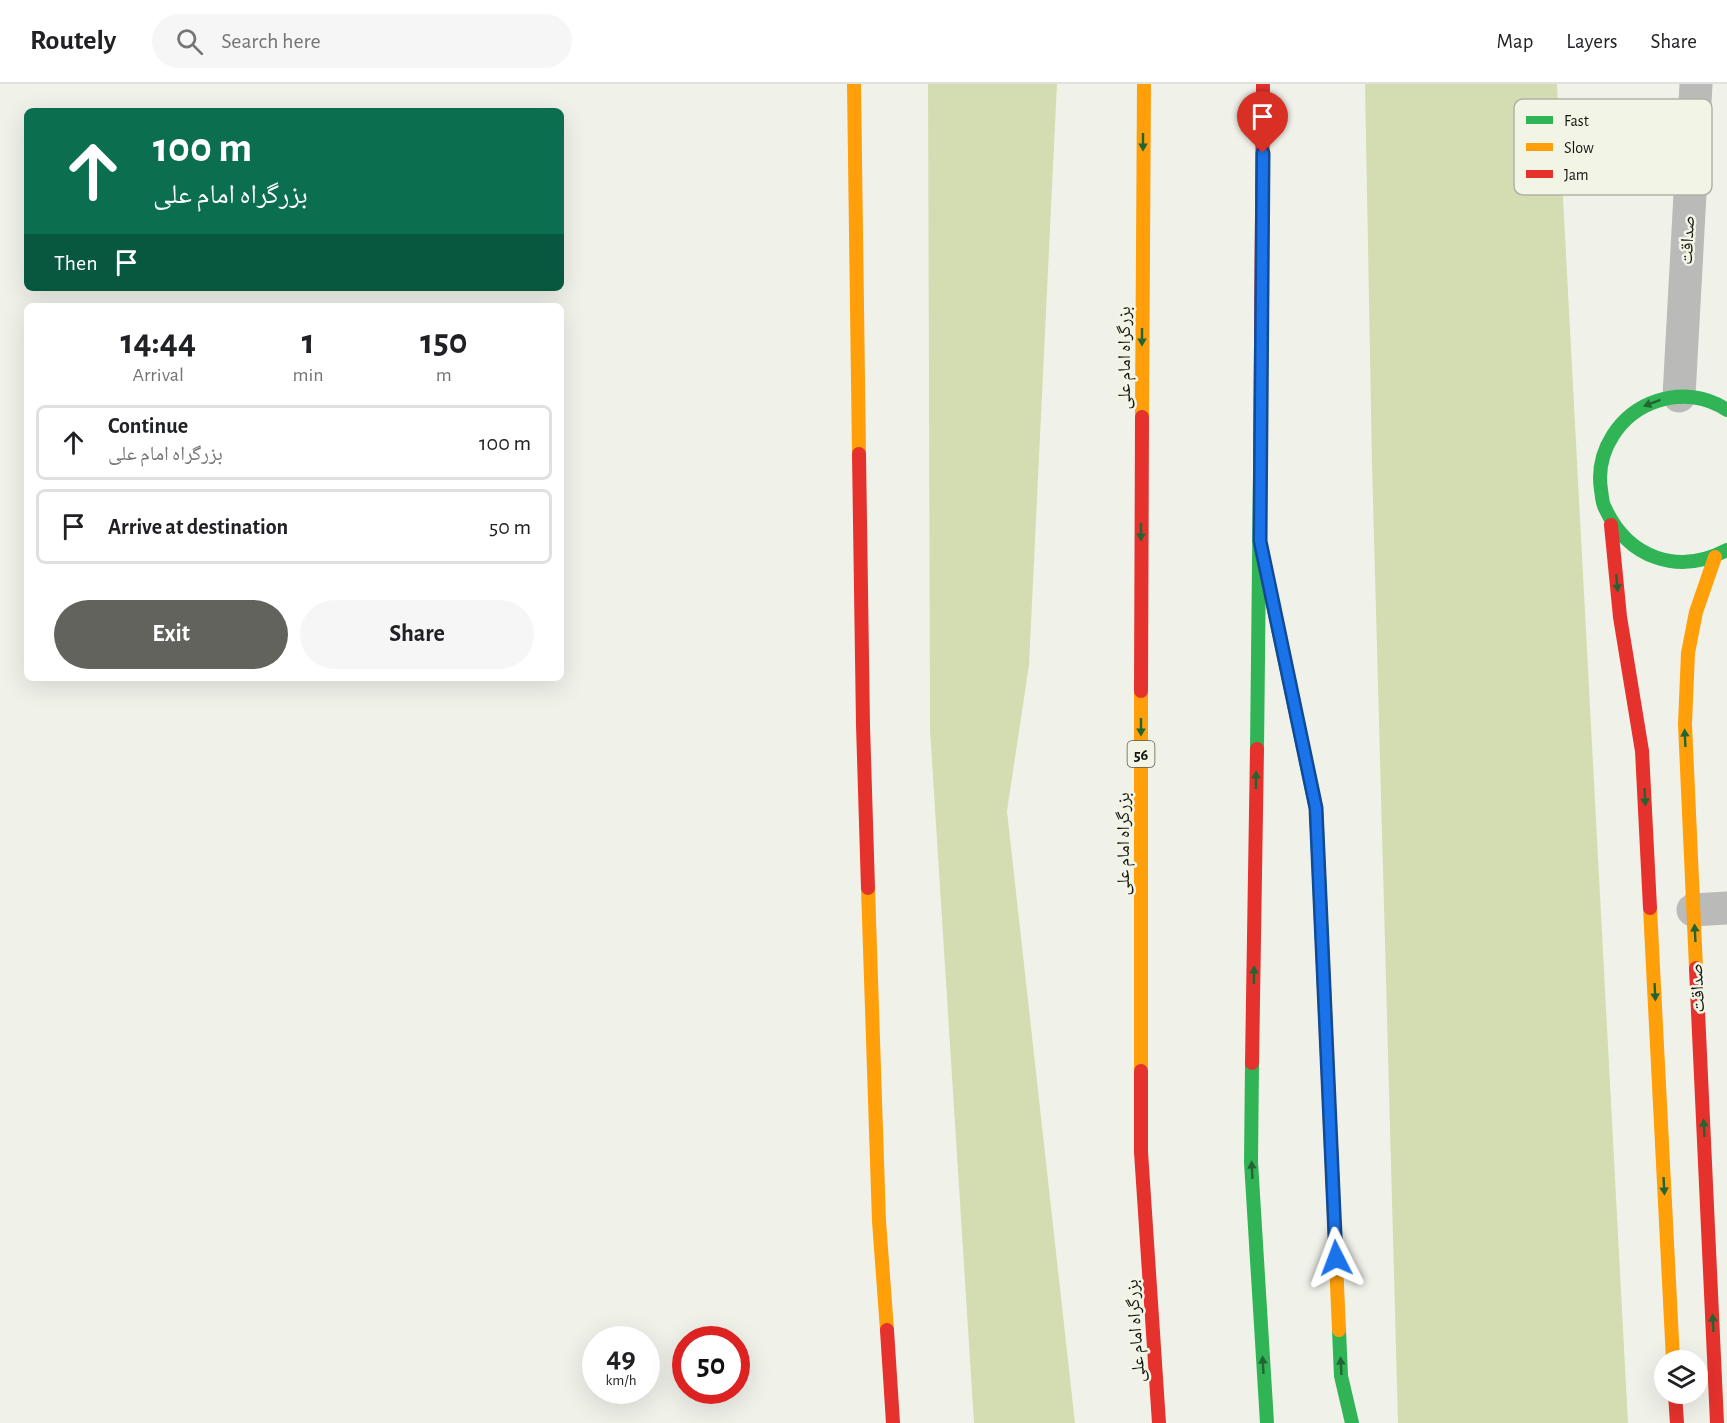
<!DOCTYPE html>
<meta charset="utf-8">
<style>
body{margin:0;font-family:"Alegreya Sans","Noto Naskh Arabic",sans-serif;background:#f6f6f6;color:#202124;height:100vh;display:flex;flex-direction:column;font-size:22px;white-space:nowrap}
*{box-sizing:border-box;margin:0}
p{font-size:20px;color:#757577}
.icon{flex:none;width:33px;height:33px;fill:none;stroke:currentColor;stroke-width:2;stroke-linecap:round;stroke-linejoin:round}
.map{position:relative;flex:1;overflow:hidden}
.side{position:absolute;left:24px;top:219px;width:540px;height:378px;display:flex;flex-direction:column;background:#fff;border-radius:9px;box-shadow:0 6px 24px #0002}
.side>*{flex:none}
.banner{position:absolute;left:24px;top:24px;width:540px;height:183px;border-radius:9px;box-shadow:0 6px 24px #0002;background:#0b6e4f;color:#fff;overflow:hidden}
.tools{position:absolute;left:1654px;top:1266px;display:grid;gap:12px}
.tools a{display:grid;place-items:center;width:54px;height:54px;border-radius:50%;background:#fff;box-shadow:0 6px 24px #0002;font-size:30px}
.speed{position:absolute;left:582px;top:1242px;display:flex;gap:12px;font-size:30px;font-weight:700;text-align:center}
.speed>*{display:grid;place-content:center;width:78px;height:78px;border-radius:50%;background:#fff;box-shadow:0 6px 24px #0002;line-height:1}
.speed small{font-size:15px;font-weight:400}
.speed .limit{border:9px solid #d22;background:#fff;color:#111}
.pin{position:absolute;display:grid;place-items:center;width:51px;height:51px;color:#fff;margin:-62px -26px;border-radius:50% 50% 50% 0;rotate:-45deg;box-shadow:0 0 6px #0007}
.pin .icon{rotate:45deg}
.me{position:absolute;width:66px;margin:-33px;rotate:357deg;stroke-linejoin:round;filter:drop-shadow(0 0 4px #0008)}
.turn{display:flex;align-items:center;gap:21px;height:126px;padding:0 30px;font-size:27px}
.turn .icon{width:78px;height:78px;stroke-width:2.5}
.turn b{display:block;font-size:42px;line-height:51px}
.then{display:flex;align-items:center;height:57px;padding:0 30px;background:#0003;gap:12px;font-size:22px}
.eta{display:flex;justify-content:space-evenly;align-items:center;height:102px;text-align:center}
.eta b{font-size:36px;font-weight:600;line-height:42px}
.action{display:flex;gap:12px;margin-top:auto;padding:12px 30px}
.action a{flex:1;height:69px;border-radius:36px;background:#62635d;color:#fff;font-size:24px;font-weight:600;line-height:69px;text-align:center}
.action a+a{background:#f6f6f6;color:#202124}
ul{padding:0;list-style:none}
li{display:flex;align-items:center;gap:18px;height:75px;margin:0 12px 9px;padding:0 18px;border:3px solid #e0e0e0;border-radius:9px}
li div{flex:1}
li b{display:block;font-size:22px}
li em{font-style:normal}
header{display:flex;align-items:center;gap:36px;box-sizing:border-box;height:84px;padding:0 30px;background:#fff;border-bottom:2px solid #e0e0e0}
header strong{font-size:28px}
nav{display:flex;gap:33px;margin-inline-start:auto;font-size:21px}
.search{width:420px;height:54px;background:#f6f6f6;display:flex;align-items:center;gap:15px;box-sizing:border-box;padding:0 21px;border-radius:33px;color:#757577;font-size:22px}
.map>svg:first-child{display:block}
</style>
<header>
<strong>Routely</strong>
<div class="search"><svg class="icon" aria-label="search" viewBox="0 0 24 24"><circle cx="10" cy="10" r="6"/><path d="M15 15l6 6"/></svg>Search here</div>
<nav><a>Map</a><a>Layers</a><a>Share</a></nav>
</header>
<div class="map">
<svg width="1727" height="1339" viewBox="0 0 1727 1339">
<rect width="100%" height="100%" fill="#f0f2ea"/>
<g fill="#d4ddb1">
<polygon points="928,0 1057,0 1029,581 1007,727 1075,1339 974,1339 930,646"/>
<polygon points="1365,0 1557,0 1628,1339 1398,1339 1372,380"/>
</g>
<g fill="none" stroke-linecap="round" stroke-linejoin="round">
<g stroke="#babbb8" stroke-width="33">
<polyline points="1679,312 1696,0"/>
<polyline points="1693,826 1727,824"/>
</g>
<g stroke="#30b455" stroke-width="14">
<path d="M 1727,326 C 1706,312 1681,309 1657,317 C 1620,329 1595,367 1601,406 C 1602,412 1602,419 1605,424 C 1628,474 1678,492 1727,466"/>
<polyline points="1266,487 1316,725 1325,927"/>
<polyline points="1257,665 1260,390"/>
<polyline points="1252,979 1251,1078 1267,1339"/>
<polyline points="1339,1246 1341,1292 1352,1339"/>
</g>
<g stroke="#ff9f0a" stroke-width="14">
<polyline points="854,0 859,370"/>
<polyline points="1142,333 1144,0"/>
<polyline points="1141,607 1141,987"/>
<polyline points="868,804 879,1137 887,1246"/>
<polyline points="1650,824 1673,1276"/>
<polyline points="1696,884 1685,640 1688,569 1696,528 1715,473"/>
<polyline points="1325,927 1339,1246"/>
</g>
<g stroke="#e5322d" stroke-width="14">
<polyline points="859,370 863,641 868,804"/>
<polyline points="1260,390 1263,0"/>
<polyline points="1611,441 1620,533 1642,667 1650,824"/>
<polyline points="1141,607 1142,333"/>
<polyline points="1696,884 1717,1339"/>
<polyline points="1252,979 1257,665"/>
<polyline points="1141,987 1141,1068 1159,1339"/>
<polyline points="887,1246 893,1339"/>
<polyline points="1675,1310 1677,1339"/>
</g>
</g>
<defs><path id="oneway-solid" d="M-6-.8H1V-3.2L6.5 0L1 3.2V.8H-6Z" transform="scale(1.5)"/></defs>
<g fill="#226533">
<use href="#oneway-solid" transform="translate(1143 58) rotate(90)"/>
<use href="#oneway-solid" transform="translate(1142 253) rotate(90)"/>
<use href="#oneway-solid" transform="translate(1652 319) rotate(159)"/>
<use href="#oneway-solid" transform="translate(1141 448) rotate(90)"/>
<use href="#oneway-solid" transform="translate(1617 499) rotate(85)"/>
<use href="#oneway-solid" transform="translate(1141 643) rotate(90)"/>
<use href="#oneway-solid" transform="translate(1685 654) rotate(-93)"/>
<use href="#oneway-solid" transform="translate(1256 696) rotate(-89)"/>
<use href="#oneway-solid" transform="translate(1645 713) rotate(87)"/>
<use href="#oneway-solid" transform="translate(1695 849) rotate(-93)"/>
<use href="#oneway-solid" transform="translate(1254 891) rotate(-89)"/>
<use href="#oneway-solid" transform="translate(1655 908) rotate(87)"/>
<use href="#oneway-solid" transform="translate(1704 1044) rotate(-93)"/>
<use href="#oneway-solid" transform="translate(1252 1086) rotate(-93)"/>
<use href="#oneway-solid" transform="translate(1664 1102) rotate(87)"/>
<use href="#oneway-solid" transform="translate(1713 1239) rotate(-93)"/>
<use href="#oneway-solid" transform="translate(1263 1281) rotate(-93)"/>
<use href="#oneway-solid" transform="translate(1341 1282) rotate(-93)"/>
</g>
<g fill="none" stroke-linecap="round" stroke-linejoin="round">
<g stroke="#114b97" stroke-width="15">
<polyline id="route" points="1263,69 1260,457 1316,724 1336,1174"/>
</g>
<use href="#route" stroke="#1a73e8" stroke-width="10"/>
</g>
<g text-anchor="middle" stroke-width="5" stroke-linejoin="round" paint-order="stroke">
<rect fill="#f2f5e6" stroke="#575951" stroke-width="1.5" x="1127.5" y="657" width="27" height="26" rx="4.5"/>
<g font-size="16" font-weight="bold" fill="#151611">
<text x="1141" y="676">56</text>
</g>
<g font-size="18" fill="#151611" stroke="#f2f5e6">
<text transform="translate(1687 156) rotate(-87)" y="6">صداقت</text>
<text transform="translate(1124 274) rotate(-90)" y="6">بزرگراه امام علی</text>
<text transform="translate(1123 760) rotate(-90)" y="6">بزرگراه امام علی</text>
<text transform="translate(1697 904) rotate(-93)" y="6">صداقت</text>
<text transform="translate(1135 1247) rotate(-94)" y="6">بزرگراه امام علی</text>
</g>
</g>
<rect x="1514" y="15" width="198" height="96" rx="9" fill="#f2f5e6" stroke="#b0b2a6" stroke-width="1.5"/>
<rect x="1526" y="32" width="27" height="8" fill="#30b455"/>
<rect x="1526" y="59" width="27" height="8" fill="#ff9f0a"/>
<rect x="1526" y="86" width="27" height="8" fill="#e5322d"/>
<g font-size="16" fill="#151611">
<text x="1564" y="42">Fast</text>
<text x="1564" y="69">Slow</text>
<text x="1564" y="96">Jam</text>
</g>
</svg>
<div class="tools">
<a><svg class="icon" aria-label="layers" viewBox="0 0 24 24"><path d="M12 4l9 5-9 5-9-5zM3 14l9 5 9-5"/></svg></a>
</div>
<div class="speed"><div>49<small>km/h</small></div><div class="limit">50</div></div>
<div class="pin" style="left:1263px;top:69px;background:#d93025"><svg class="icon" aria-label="arrive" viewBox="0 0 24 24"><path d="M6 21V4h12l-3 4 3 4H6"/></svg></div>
<svg class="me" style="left:1336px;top:1174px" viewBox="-20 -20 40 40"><path d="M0-17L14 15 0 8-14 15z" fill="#1a73e8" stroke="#fff" stroke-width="4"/></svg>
<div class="banner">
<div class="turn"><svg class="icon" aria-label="ahead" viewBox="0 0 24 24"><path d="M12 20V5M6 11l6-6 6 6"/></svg><div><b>100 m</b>بزرگراه امام علی</div></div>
<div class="then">Then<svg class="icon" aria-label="arrive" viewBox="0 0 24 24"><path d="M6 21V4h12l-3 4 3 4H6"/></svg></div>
</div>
<section class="side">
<div class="eta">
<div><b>14:44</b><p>Arrival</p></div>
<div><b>1</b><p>min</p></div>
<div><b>150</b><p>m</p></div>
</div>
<ul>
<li><svg class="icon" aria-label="ahead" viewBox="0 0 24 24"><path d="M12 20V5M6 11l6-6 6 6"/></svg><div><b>Continue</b><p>بزرگراه امام علی</p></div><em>100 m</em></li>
<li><svg class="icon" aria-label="arrive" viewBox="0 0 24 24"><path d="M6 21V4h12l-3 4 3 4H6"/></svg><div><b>Arrive at destination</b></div><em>50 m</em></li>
</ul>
<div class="action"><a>Exit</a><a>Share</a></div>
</section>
</div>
